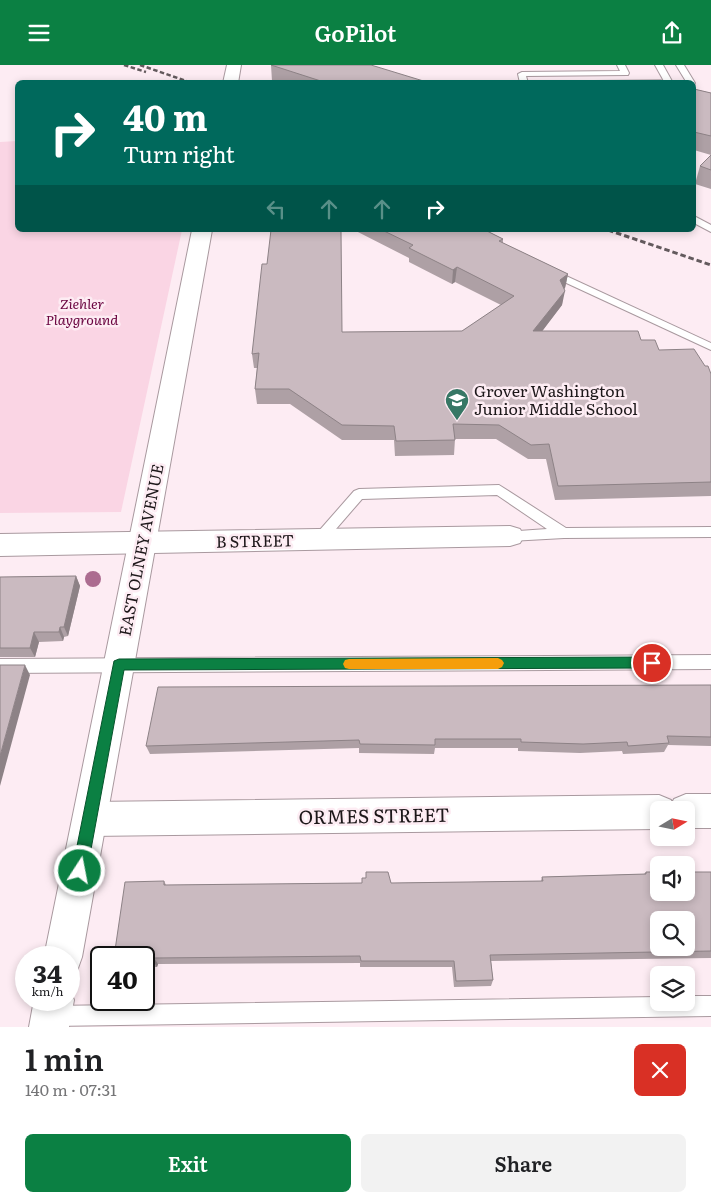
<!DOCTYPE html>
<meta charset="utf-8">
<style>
body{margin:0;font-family:Literata,serif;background:#f2f2f2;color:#202124;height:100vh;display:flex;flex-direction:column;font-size:19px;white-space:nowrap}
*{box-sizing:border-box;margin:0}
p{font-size:16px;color:#757577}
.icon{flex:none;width:28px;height:28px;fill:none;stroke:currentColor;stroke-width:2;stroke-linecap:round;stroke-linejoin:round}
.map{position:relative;height:962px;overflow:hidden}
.drawer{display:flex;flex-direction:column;background:#fff;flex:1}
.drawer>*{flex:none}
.banner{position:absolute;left:15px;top:15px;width:681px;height:152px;border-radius:8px;box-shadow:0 2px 8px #0003;background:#00695c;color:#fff;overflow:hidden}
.needle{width:32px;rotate:80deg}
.tools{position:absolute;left:650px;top:736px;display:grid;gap:10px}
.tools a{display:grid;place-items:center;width:45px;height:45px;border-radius:8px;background:#fff;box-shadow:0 2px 8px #0003;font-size:25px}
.speed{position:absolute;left:15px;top:881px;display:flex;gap:10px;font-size:25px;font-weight:700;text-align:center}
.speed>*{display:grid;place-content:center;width:65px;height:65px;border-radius:50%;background:#fff;box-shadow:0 2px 8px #0003;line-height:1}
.speed small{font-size:12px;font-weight:400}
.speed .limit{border:2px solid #111;border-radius:8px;background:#fff;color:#111}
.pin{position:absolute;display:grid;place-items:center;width:42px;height:42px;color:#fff;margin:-21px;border:2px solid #fff;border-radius:50%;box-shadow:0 1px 5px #0007}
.me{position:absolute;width:55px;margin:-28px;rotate:11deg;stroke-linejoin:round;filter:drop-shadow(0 0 4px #0008)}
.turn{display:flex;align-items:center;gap:18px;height:105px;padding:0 25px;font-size:22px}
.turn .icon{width:65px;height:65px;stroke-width:2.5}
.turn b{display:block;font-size:35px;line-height:42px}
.lanes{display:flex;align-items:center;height:48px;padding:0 25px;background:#0003;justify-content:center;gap:25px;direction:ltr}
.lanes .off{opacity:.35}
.round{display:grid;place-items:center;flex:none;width:52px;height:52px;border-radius:8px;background:#f2f2f2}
.headline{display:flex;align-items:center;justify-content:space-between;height:85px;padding:0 25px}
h1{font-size:30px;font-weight:600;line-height:38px}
.action{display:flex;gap:10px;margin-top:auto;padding:10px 25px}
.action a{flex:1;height:58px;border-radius:8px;background:#0b8043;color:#fff;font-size:20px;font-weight:600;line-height:58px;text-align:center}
.action a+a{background:#f2f2f2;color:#202124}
header{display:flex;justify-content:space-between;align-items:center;height:65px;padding:0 25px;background:#0b8043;color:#fff;font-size:22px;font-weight:600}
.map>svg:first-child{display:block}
</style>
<header><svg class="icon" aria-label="menu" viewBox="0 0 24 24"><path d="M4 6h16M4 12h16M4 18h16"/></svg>GoPilot<svg class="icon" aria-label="share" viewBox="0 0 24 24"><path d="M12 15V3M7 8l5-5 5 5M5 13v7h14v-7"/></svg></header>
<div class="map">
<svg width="711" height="962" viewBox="0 0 711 962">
<rect width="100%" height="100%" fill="#fdecf3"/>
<polygon fill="#fad5e4" points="17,76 18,165 182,165 121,447 0,448 0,77"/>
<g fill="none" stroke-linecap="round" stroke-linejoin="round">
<g stroke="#a9999f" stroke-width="2">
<g id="lane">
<polygon points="617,0 625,0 629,8 628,10 526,11 528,18 520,18 518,9 522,7 620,6"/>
<polygon points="655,0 663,0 673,18 665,18"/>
<polygon points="676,0 684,0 695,18 694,20 694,18 687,18"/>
<polygon points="694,151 711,160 711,167 694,158"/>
<polygon points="551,204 711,278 711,285 547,209 546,207"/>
<polygon points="499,420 566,463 711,462 711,472 564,473 510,476 505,475 503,471 505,467 547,464 497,430 362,434 323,479 318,480 313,479 311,475 354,426 359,424"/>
<polygon points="711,590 711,604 0,608 0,594"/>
<polygon points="686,931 711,931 711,951 52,961 45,958 42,951 45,944 52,941 659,932 659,938 686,938"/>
</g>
</g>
<g stroke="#a9999f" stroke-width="2">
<g id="street">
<polygon points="510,461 520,464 524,471 520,478 510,481 0,491 0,469"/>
<polygon points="686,729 711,729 711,763 686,763 686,745 659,745 659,764 90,771 78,766 73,754 78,742 90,737 659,730 671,735 672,738 674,734"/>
</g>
</g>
<g stroke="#a9999f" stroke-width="2">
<g id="secondary">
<polygon points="227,0 241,0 238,18 223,18"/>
<polygon points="192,165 212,165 82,892 77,906 69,909 69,892 44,892"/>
<polygon points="69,923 74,935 69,962 29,962 34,935 69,935"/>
</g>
</g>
<use href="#lane" fill="#fff" fill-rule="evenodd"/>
<use href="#street" fill="#fff" fill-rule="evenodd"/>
<use href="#secondary" fill="#fff" fill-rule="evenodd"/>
<g stroke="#635a5d" stroke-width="2.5" stroke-dasharray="4.5 2.5" stroke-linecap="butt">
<polyline points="124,0 146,7"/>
<polyline points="140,0 192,18"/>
</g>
<polyline stroke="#635a5d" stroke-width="3" stroke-dasharray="5.5 3" stroke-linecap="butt" points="608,165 711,200"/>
</g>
<circle fill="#ac6c90" cx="93" cy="514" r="8"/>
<g fill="#aea0a5">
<polygon points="271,0 430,18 278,18 272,16"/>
<polygon points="694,24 711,28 711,90 694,85"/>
<polygon points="711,90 711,124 695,119 700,101"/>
<polygon points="354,165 485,165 503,174 503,178 568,209 565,223 564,224 562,240 542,266 641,275 659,285 711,309 711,431 555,435 546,394 528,394 496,374 455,374 454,390 395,391 394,375 342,375 290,339 257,339 255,324 257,303 254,303 252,289 267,199 342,267 462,266 501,240 455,217 452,219 409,197 409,193"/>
<polygon points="76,511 80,521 68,571 64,572 63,576 39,577 35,592 0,592 0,512"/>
<polygon points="711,620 711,681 668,680 664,687 623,689 622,686 580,688 518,686 518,683 435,683 434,689 359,688 359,683 150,689 146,681"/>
<polygon points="646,807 711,807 711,893 491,896 493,915 491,921 454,922 452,902 360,902 360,898 158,899 157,902 144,902 144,892 164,816 166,820 391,818 541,816 542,812 644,809"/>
</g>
<g fill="#8d8286">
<polygon points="457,202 455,217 452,219 453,205"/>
<polygon points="568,209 565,223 557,230 560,215"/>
<polygon points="565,226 562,240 531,281 533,266"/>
<polygon points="76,511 80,521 68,571 64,562"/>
<polygon points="60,562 64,572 63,576 59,567"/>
<polygon points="34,567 39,577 35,592 30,583"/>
<polygon points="25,600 30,610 0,721 0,691"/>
<polygon points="154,893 158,899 157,902 153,896"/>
</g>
<g fill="#cabac0" stroke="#8d8286" fill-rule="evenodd">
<polygon points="271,0 371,0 430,18 327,18"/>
<polygon points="661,15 671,18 529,18 528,16"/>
<polygon points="694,24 711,28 711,71 694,67"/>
<polygon points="711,90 711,105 700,101"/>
<polygon points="271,165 341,165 342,267 462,266 514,231 457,202 453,205 409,183 413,180 382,165 485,165 503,174 499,176 568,209 560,215 565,226 533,266 638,266 641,275 655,275 659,285 694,284 705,301 708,301 711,309 711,417 558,421 549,379 531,380 499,360 453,359 455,375 396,376 394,361 342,360 289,324 255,324 259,288 252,289 262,199 267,199"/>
<polygon points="76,511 64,562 60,562 59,567 34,567 30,583 0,583 0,512"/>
<polygon points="0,600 25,600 0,691"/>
<polygon points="711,620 711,672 667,671 669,678 628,681 627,677 583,679 521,677 521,674 435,674 435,680 360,679 359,675 146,681 158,622"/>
<path d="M 366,807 L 388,807 L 391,818 L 543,816 L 542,812 L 646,809 L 646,807 L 659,807 L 659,828 L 686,828 L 686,807 L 711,807 L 711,886 L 490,890 L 493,915 L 456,916 L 454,896 L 361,896 L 360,891 L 154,893 L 153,896 L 144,896 L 144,892 L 114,892 L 125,817 L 164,816 L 164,820 L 362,818 L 362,813 L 366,813 ZM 659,855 L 686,855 L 686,882 L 659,882 Z"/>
</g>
<polygon fill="#0b8043" stroke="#07532c" points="652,592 656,594 658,598 656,601 652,603 124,605 87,806 85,811 80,814 74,811 72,806 114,596 119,594"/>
<polygon fill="#f59e0b" points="498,593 502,595 504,598 502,602 498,604 349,604 345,603 343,599 345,595 349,594"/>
<defs>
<g id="school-pin" transform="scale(1.25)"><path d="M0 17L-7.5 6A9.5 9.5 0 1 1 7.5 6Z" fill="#377765" stroke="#fdecf3"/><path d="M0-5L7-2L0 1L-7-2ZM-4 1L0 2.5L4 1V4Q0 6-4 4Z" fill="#fff"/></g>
</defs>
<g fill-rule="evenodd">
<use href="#school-pin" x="457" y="335"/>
</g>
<g text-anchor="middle" stroke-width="5" stroke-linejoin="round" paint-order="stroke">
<g font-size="14" font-style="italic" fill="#69033f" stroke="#fdecf3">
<text x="82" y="244">Ziehler<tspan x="82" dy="16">Playground</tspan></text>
</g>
<g font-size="16" fill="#1c1719" stroke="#fdecf3" text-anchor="start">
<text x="474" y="332">Grover Washington<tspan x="474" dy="18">Junior Middle School</tspan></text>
</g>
<g font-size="16" fill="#1c1719" stroke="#fdecf3">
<text transform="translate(255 476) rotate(-1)" y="6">B STREET</text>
<text transform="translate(141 485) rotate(-79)" y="6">EAST OLNEY AVENUE</text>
</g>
<g font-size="19" fill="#1c1719" stroke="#fdecf3">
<text transform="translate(374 751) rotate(-1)" y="7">ORMES STREET</text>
</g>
</g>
</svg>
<div class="tools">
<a><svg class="needle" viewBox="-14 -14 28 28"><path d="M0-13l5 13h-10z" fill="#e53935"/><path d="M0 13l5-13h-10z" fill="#757577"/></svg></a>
<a><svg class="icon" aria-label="sound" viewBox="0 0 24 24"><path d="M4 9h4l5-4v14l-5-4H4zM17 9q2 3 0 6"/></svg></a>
<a><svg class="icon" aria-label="search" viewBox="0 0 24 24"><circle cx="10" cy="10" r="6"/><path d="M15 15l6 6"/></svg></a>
<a><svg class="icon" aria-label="layers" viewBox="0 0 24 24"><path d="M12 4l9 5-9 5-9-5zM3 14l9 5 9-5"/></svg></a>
</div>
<div class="speed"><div>34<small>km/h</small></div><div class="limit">40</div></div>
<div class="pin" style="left:652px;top:598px;background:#d93025"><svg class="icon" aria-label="arrive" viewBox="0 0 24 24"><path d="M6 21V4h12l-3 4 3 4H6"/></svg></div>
<svg class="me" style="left:80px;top:806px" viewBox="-20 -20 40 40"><circle r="17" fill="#0b8043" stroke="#fff" stroke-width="3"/><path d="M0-11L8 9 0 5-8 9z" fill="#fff"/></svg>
<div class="banner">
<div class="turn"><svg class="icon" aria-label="right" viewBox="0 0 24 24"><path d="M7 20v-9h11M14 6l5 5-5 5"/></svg><div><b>40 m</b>Turn right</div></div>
<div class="lanes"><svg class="icon off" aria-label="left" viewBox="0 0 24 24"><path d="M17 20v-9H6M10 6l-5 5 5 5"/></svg><svg class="icon off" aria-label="ahead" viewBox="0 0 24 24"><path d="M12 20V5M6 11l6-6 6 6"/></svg><svg class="icon off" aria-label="ahead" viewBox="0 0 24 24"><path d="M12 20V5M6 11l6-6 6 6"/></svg><svg class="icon" aria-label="right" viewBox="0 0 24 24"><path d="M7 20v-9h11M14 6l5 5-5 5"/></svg></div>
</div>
</div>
<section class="drawer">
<div class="headline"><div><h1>1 min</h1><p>140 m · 07:31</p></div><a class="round" style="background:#d93025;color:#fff"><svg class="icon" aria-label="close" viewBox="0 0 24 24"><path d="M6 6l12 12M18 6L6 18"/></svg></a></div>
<div class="action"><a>Exit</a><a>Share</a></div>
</section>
